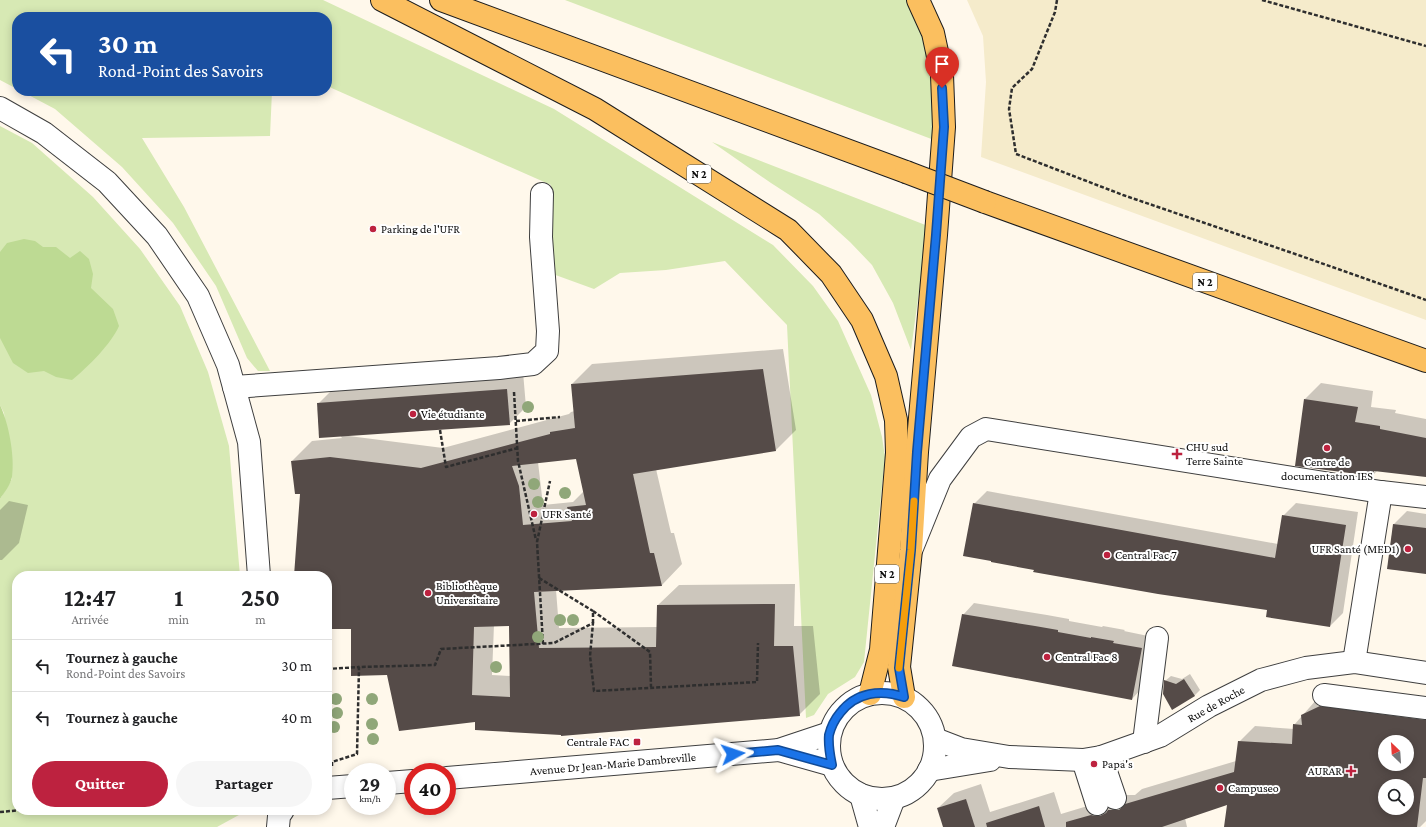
<!DOCTYPE html>
<html lang="fr">
<meta charset="utf-8">
<style>
body{margin:0;font-family:"Crimson Pro",serif;background:#f6f6f6;color:#202124;height:100vh;display:flex;flex-direction:column;font-size:15px;white-space:nowrap}
*{box-sizing:border-box;margin:0}
p{font-size:13px;color:#757577}
.icon{flex:none;width:22px;height:22px;fill:none;stroke:currentColor;stroke-width:2;stroke-linecap:round;stroke-linejoin:round}
.map{position:relative;flex:1;overflow:hidden}
.drawer{position:absolute;left:12px;top:571px;width:320px;height:244px;display:flex;flex-direction:column;background:#fff;border-radius:16px;box-shadow:0 2px 10px #0003}
.drawer>*{flex:none}
.banner{position:absolute;left:12px;top:12px;width:320px;height:84px;border-radius:16px;box-shadow:0 2px 10px #0003;background:#1a4fa0;color:#fff;overflow:hidden}
.needle{width:26px;rotate:335deg}
.fabs{position:absolute;left:1378px;top:735px;display:grid;gap:8px}
.fabs a{display:grid;place-items:center;width:36px;height:36px;border-radius:50%;background:#fff;box-shadow:0 2px 10px #0003;font-size:20px}
.speed{position:absolute;left:344px;top:763px;display:flex;gap:8px;font-size:20px;font-weight:700;text-align:center}
.speed>*{display:grid;place-content:center;width:52px;height:52px;border-radius:50%;background:#fff;box-shadow:0 2px 10px #0003;line-height:1}
.speed small{font-size:10px;font-weight:400}
.speed .limit{border:6px solid #d22;background:#fff;color:#111}
.pin{position:absolute;display:grid;place-items:center;width:34px;height:34px;color:#fff;margin:-41px -17px;border-radius:50% 50% 50% 0;rotate:-45deg;box-shadow:0 0 4px #0007}
.pin .icon{rotate:45deg}
.me{position:absolute;width:44px;margin:-22px;rotate:85deg;stroke-linejoin:round;filter:drop-shadow(0 0 3px #0008)}
.turn{display:flex;align-items:center;gap:14px;height:84px;padding:0 20px;font-size:18px}
.turn .icon{width:52px;height:52px;stroke-width:2.5}
.turn b{display:block;font-size:28px;line-height:34px}
.eta{display:flex;justify-content:space-evenly;align-items:center;height:68px;text-align:center}
.eta b{font-size:24px;font-weight:700;line-height:28px}
.cta{display:flex;gap:8px;margin-top:auto;padding:8px 20px}
.cta a{flex:1;height:46px;border-radius:24px;background:#bd223f;color:#fff;font-size:16px;font-weight:700;line-height:46px;text-align:center}
.cta a+a{background:#f6f6f6;color:#202124}
ul{padding:0;list-style:none}
li{display:flex;align-items:center;gap:12px;height:52px;padding:0 20px;border-top:1px solid #e0e0e0}
li div{flex:1}
li b{display:block;font-size:15px}
li em{font-style:normal}
.map>svg:first-child{display:block}
</style>
<div class="map">
<svg width="1426" height="827" viewBox="0 0 1426 827">
<rect width="100%" height="100%" fill="#fff8eb"/>
<polygon fill="#f5ebcb" points="967,0 1426,0 1426,320 981,157 986,82 983,36"/>
<g fill="#d7e9b4">
<polygon points="0,0 323,0 554,109 773,245 813,286 838,321 871,395 882,437 885,457 864,662 855,677 828,694 814,715 806,718 787,325 725,261 666,270 620,273 594,289 550,273 548,251 551,185 327,86 327,17 17,17 17,89 0,80"/>
<polygon points="565,0 911,0 935,61 934,140"/>
<polygon points="21,91 272,91 270,136 142,138 184,207 270,371 258,371 247,358 216,286 173,223 122,167 55,109"/>
<polygon points="0,126 32,143 93,197 140,249 180,306 208,372 229,446 240,576 17,576 17,810 248,810 217,827 0,827 0,499 12,479 4,413 0,405"/>
<polygon points="712,142 928,226 911,350 893,303 872,265 850,242 819,214 771,183"/>
</g>
<g fill="#bdda93">
<path d="M 24,239 L 35,241 L 43,247 L 56,247 L 70,258 L 80,251 L 89,259 L 93,274 L 91,288 L 113,309 L 119,326 C 111,344 88,367 72,380 L 56,377 L 44,371 L 28,373 L 13,363 L 0,338 L 0,252 L 7,243 Z"/>
<path d="M 0,405 C 9,424 15,457 12,477 C 11,484 4,493 0,499 Z"/>
</g>
<g fill="#0003" fill-rule="evenodd">
<path d="M 783,349 L 796,430 L 776,450 L 656,469 L 671,533 L 674,533 L 682,564 L 662,585 L 556,590 L 559,628 L 657,627 L 658,605 L 679,585 L 795,584 L 794,626 L 813,626 L 820,694 L 799,715 L 562,734 L 476,721 L 388,674 L 352,628 L 327,628 L 327,576 L 296,576 L 301,492 L 292,461 L 312,441 L 342,438 L 318,404 L 335,387 L 523,372 L 526,407 L 509,424 L 349,435 L 349,436 L 443,448 L 569,414 L 571,412 L 575,411 L 572,384 L 592,364 ZM 577,458 L 584,491 L 573,502 L 543,505 L 538,462 ZM 494,625 L 510,625 L 511,676 L 492,675 Z"/>
<polygon points="1321,383 1373,391 1371,407 1396,410 1395,413 1426,419 1426,475 1378,470 1373,475 1305,399"/>
<polygon points="987,491 1278,544 1283,516 1296,503 1358,512 1343,613 1330,626 1269,609 1035,569 974,504"/>
<polygon points="9,501 28,505 19,543 2,560 0,560 0,510"/>
<polygon points="1407,511 1426,514 1426,573 1388,569 1394,524"/>
<polygon points="974,603 1047,615 1069,619 1069,621 1102,627 1103,626 1125,630 1124,631 1153,637 1143,687 1132,699 963,615"/>
<polygon points="1190,674 1200,690 1194,696 1165,681 1171,676 1182,679"/>
<path d="M 1317,699 L 1426,704 L 1426,821 L 1420,827 L 1225,827 L 1229,803 L 1185,818 L 1187,827 L 944,827 L 938,808 L 954,793 L 981,784 L 990,812 L 1054,792 L 1061,814 L 1124,795 L 1135,795 L 1142,789 L 1236,761 L 1239,742 L 1255,726 L 1294,729 L 1294,725 ZM 1385,742 L 1407,742 L 1407,764 L 1385,764 ZM 1385,786 L 1407,786 L 1407,808 L 1385,808 Z"/>
</g>
<g fill="#554b48" fill-rule="evenodd">
<path d="M 763,369 L 776,451 L 633,474 L 650,553 L 654,553 L 662,586 L 534,592 L 539,648 L 656,647 L 657,605 L 775,604 L 774,646 L 793,646 L 800,716 L 561,736 L 561,735 L 475,730 L 475,722 L 399,731 L 387,675 L 351,676 L 351,629 L 327,629 L 327,576 L 294,576 L 300,494 L 295,494 L 291,461 L 330,457 L 421,468 L 550,434 L 550,432 L 575,428 L 571,384 ZM 576,459 L 586,505 L 567,507 L 572,521 L 523,525 L 519,486 L 512,466 ZM 509,626 L 510,697 L 472,695 L 474,627 Z"/>
<polygon points="507,389 510,425 319,438 317,403"/>
<polygon points="1304,399 1358,407 1355,422 1380,426 1380,429 1426,438 1426,477 1374,471 1373,476 1295,466"/>
<polygon points="973,503 1275,558 1282,515 1346,525 1330,627 1266,617 1267,610 1158,594 1033,572 1034,570 991,562 991,561 963,556"/>
<polygon points="1393,524 1426,528 1426,574 1387,569"/>
<polygon points="962,614 1035,626 1058,630 1058,632 1091,638 1091,637 1114,641 1113,643 1142,648 1132,700 952,666"/>
<polygon points="1184,679 1195,696 1172,710 1163,694 1164,680 1176,684"/>
<path d="M 1320,706 L 1426,720 L 1426,778 L 1423,778 L 1417,827 L 1224,827 L 1227,805 L 1162,827 L 1066,827 L 1066,822 L 1091,815 L 1095,816 L 1100,816 L 1106,813 L 1108,810 L 1119,810 L 1125,804 L 1234,772 L 1238,741 L 1292,744 L 1293,724 L 1302,725 L 1301,715 ZM 1385,742 L 1407,742 L 1407,764 L 1385,764 ZM 1385,786 L 1407,786 L 1407,808 L 1385,808 Z"/>
<polygon points="966,799 975,827 943,827 937,808"/>
<polygon points="1039,806 1045,827 987,827 986,823"/>
</g>
<g fill="none" stroke-linecap="round" stroke-linejoin="round">
<g stroke="#3f3f3f" stroke-width="24">
<g id="minor">
<polyline points="0,108 44,133 107,182 157,236 198,296 228,365 249,442 259,576"/>
<polyline points="234,387 499,368 533,364 547,351 548,331 541,237 542,194"/>
<polyline points="912,548 940,479 971,437 986,429 1381,492 1426,497"/>
<polyline points="1354,662 1381,492"/>
<circle cx="882" cy="746" r="53"/>
<polyline points="1324,695 1426,708"/>
<polyline points="935,739 961,749 1009,757 1083,760 1101,757 1160,736 1209,706 1261,680 1306,668 1354,662 1426,673"/>
<polyline points="1144,742 1157,638"/>
<polyline points="779,750 832,765"/>
<polyline points="1101,757 1115,798"/>
<polyline points="1083,760 1097,804"/>
<polyline points="929,770 990,760"/>
<polyline points="447,778 779,750 830,733"/>
<polyline points="387,783 413,781"/>
<polyline points="327,788 353,786"/>
<polyline points="861,795 870,827"/>
<polyline points="278,827 279,816 283,810"/>
<polyline points="883,827 894,798"/>
</g>
</g>
<g stroke="#1d1d1d" stroke-width="24">
<g id="major">
<polyline points="382,0 595,109 788,230 831,274 862,320 886,376 896,420 897,453 881,650 870,694"/>
<polyline points="441,0 906,172"/>
<polyline points="985,202 1426,361"/>
<polyline points="904,697 899,667 911,550 917,452 936,235 944,127 942,75 933,33 918,0"/>
</g>
</g>
<g stroke="#2e2e2e" stroke-width="2.5" stroke-dasharray="4 2" stroke-linecap="butt">
<polyline points="1057,0 1055,12 1032,69 1012,88 1009,109 1016,154 1123,195 1301,256 1426,300"/>
<polyline points="1262,0 1426,46"/>
<polyline points="514,392 518,461 536,540"/>
<polyline points="516,421 560,417"/>
<polyline points="440,430 446,467 518,448"/>
<polyline points="539,578 593,611"/>
<polyline points="593,623 593,611 650,652 651,687"/>
<polyline points="543,644 537,542 550,481"/>
<polyline points="327,669 359,667"/>
<polyline points="332,766 332,762 357,754 359,667 435,665 441,649 554,643 593,623 590,656 594,691 757,682 758,643"/>
<polyline points="0,812 22,810"/>
</g>
<use href="#minor" stroke="#fff" stroke-width="22"/>
<use href="#major" stroke="#fbbf5f" stroke-width="22"/>
<g stroke="#1d1d1d" stroke-width="24" stroke-linecap="butt">
<polyline id="major-bridge" points="906,172 985,202"/>
</g>
<use href="#major-bridge" stroke="#fbbf5f" stroke-width="22"/>
</g>
<g fill="#90a779">
<circle cx="528" cy="407" r="6"/>
<circle cx="534" cy="484" r="6"/>
<circle cx="565" cy="493" r="6"/>
<circle cx="538" cy="502" r="6"/>
<circle cx="560" cy="620" r="6"/>
<circle cx="573" cy="620" r="6"/>
<circle cx="538" cy="637" r="6"/>
<circle cx="496" cy="667" r="6"/>
<circle cx="336" cy="699" r="6"/>
<circle cx="372" cy="699" r="6"/>
<circle cx="337" cy="713" r="6"/>
<circle cx="372" cy="724" r="6"/>
<circle cx="334" cy="727" r="6"/>
<circle cx="373" cy="739" r="6"/>
</g>
<g fill="none" stroke-linecap="round" stroke-linejoin="round">
<g stroke="#114b97" stroke-width="10">
<path id="route" d="M 733,754 L 778,750 L 832,765 C 830,755 828,746 829,735 C 831,727 835,719 840,713 C 856,692 881,689 904,697 L 899,668 L 911,550 L 917,452 L 936,235 L 944,127 L 942,88"/>
</g>
<use href="#route" stroke="#1a73e8" stroke-width="7"/>
<polyline stroke="#f59e0b" stroke-width="7" points="899,668 911,550 914,501"/>
</g>
<g fill="#bd223f" stroke="#fff" stroke-width="1.5">
<circle cx="373" cy="229" r="4"/>
<circle cx="413" cy="414" r="4"/>
<circle cx="1327" cy="448" r="4"/>
<path d="M1175 448h4v4h4v4h-4v4h-4v-4h-4v-4h4z"/>
<circle cx="534" cy="514" r="4"/>
<circle cx="1408" cy="549" r="4"/>
<circle cx="1107" cy="555" r="4"/>
<circle cx="428" cy="593" r="4"/>
<circle cx="1047" cy="657" r="4"/>
<rect x="633" y="738" width="8" height="8" rx="2"/>
<circle cx="1094" cy="764" r="4"/>
<path d="M1349 765h4v4h4v4h-4v4h-4v-4h-4v-4h4z"/>
<circle cx="1220" cy="788" r="4"/>
</g>
<g text-anchor="middle" stroke-width="4" stroke-linejoin="round" paint-order="stroke">
<g fill="#fff" stroke="#555" stroke-width="1">
<rect x="687" y="165" width="24" height="18" rx="3"/>
<rect x="1193" y="273" width="24" height="18" rx="3"/>
<rect x="875" y="565" width="24" height="18" rx="3"/>
</g>
<g font-size="11" font-weight="bold" fill="#0c0c0c">
<text x="699" y="178">N 2</text>
<text x="1205" y="286">N 2</text>
<text x="887" y="578">N 2</text>
</g>
<g font-size="12" fill="#0c0c0c" stroke="#fff" text-anchor="start">
<text x="381" y="233">Parking de l'UFR</text>
<text x="421" y="418">Vie étudiante</text>
<text x="1186" y="451">CHU sud<tspan x="1186" dy="14">Terre Sainte</tspan></text>
<text x="1327" y="466" text-anchor="middle">Centre de<tspan x="1327" dy="14">documentation IES</tspan></text>
<text x="542" y="518">UFR Santé</text>
<text x="1400" y="553" text-anchor="end">UFR Santé (MED1)</text>
<text x="1115" y="559">Central Fac 7</text>
<text x="436" y="590">Bibliothèque<tspan x="436" dy="14">Universitaire</tspan></text>
<text x="1055" y="661">Central Fac 8</text>
<text x="629" y="746" text-anchor="end">Centrale FAC</text>
<text x="1102" y="768">Papa's</text>
<text x="1342" y="775" text-anchor="end">AURAR</text>
<text x="1228" y="792">Campuseo</text>
</g>
<g font-size="12" fill="#0c0c0c" stroke="#fff">
<text transform="translate(1216 704) rotate(-29)" y="4">Rue de Roche</text>
<text transform="translate(613 764) rotate(-5)" y="4">Avenue Dr Jean-Marie Dambreville</text>
</g>
</g>
</svg>
<div class="fabs">
<a><svg class="needle" viewBox="-14 -14 28 28"><path d="M0-13l5 13h-10z" fill="#e53935"/><path d="M0 13l5-13h-10z" fill="#757577"/></svg></a>
<a><svg class="icon" aria-label="search" viewBox="0 0 24 24"><circle cx="10" cy="10" r="6"/><path d="M15 15l6 6"/></svg></a>
</div>
<div class="speed"><div>29<small>km/h</small></div><div class="limit">40</div></div>
<div class="pin" style="left:942px;top:88px;background:#d93025"><svg class="icon" aria-label="arrive" viewBox="0 0 24 24"><path d="M6 21V4h12l-3 4 3 4H6"/></svg></div>
<svg class="me" style="left:733px;top:754px" viewBox="-20 -20 40 40"><path d="M0-17L14 15 0 8-14 15z" fill="#1a73e8" stroke="#fff" stroke-width="4"/></svg>
<div class="banner">
<div class="turn"><svg class="icon" aria-label="left" viewBox="0 0 24 24"><path d="M17 20v-9H6M10 6l-5 5 5 5"/></svg><div><b>30 m</b>Rond-Point des Savoirs</div></div>
</div>
<section class="drawer">
<div class="eta">
<div><b>12:47</b><p>Arrivée</p></div>
<div><b>1</b><p>min</p></div>
<div><b>250</b><p>m</p></div>
</div>
<ul>
<li><svg class="icon" aria-label="left" viewBox="0 0 24 24"><path d="M17 20v-9H6M10 6l-5 5 5 5"/></svg><div><b>Tournez à gauche</b><p>Rond-Point des Savoirs</p></div><em>30 m</em></li>
<li><svg class="icon" aria-label="left" viewBox="0 0 24 24"><path d="M17 20v-9H6M10 6l-5 5 5 5"/></svg><div><b>Tournez à gauche</b></div><em>40 m</em></li>
</ul>
<div class="cta"><a>Quitter</a><a>Partager</a></div>
</section>
</div>
